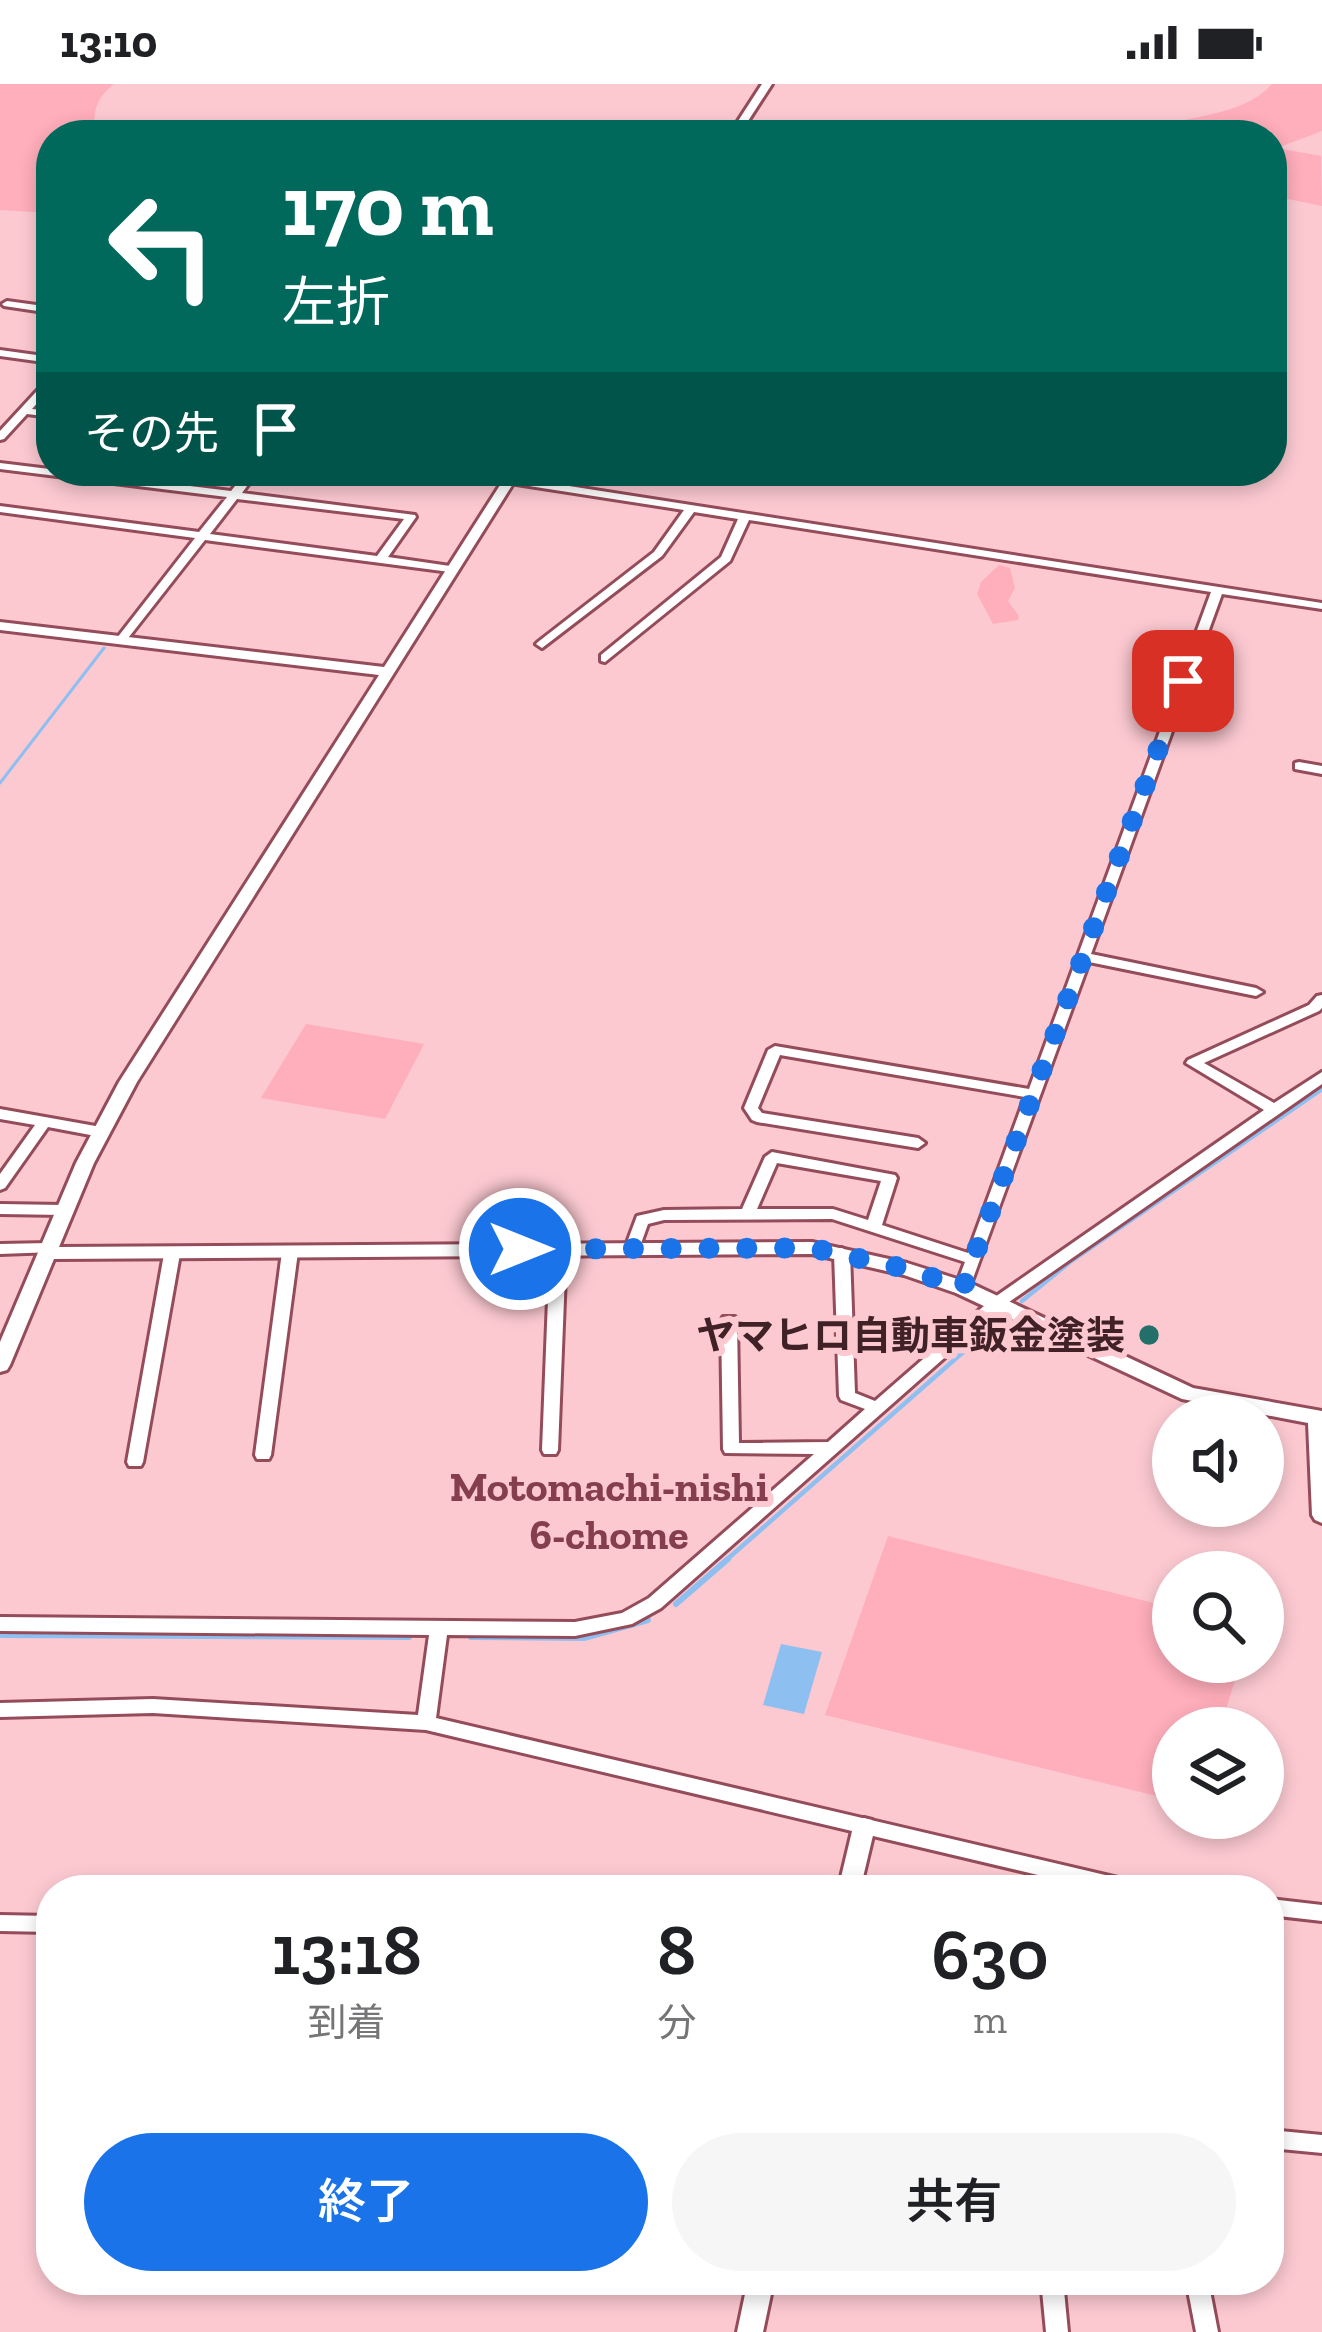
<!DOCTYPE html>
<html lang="ja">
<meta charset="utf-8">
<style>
body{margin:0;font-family:"Zilla Slab","Noto Sans JP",serif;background:#f6f6f6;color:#202124;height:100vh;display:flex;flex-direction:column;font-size:45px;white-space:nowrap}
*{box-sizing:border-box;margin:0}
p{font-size:39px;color:#757577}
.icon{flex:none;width:66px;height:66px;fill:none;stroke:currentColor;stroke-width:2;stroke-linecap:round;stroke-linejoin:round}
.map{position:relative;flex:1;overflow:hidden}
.details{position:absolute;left:36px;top:1791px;width:1248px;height:420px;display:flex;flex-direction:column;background:#fff;border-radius:48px;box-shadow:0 6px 18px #0003}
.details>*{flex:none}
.hud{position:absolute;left:36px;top:36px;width:1251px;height:366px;border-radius:48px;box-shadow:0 6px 18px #0003;background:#00695c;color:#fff;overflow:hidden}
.fabs{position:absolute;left:1152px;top:1311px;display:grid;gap:24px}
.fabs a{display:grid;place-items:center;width:132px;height:132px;border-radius:50%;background:#fff;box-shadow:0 6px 18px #0003;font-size:60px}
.pin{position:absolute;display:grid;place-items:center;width:102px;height:102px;color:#fff;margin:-51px;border-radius:24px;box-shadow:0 6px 18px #0006}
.me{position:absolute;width:132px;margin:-66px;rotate:90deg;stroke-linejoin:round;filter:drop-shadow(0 0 9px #0008)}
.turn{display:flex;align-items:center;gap:42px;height:252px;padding:0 48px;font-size:54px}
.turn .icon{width:156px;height:156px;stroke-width:2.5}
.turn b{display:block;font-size:84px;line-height:102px}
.then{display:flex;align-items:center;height:114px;padding:0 48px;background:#0003;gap:24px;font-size:45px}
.eta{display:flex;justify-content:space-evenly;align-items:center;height:204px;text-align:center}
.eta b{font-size:72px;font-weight:600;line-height:84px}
.button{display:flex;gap:24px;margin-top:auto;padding:24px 48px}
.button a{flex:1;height:138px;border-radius:72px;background:#1a73e8;color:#fff;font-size:48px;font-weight:600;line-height:138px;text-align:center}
.button a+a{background:#f6f6f6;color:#202124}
.status{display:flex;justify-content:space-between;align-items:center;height:84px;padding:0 60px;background:#fff;direction:ltr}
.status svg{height:33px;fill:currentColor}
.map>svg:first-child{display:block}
</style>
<div class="status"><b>13:10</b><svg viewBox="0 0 49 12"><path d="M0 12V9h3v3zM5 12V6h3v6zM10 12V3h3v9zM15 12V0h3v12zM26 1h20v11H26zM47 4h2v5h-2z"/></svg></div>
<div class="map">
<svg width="1322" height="2248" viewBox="0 0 1322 2248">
<rect width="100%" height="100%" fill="#fcc9d1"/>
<g fill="#ffaebb">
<path d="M 0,0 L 114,0 C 95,15 93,28 95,51 L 51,51 L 51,129 L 0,126 Z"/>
<path d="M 1272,0 L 1322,0 L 1322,47 L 1277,64 L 1321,72 L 1322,122 L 1288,115 L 1272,119 L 1272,51 L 1139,51 C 1181,28 1239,37 1272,0 Z"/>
<polygon points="999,481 1010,484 1015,504 1008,517 1019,532 1018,536 993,540 977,510 981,498"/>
<polygon points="306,940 424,960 385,1035 261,1014"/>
<polygon points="888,1452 1173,1524 1173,1578 1241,1578 1220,1644 1173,1644 1173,1716 825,1631"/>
</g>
<polygon fill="#8ebff1" points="781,1560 822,1568 804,1630 763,1621"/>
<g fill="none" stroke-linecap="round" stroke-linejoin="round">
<polyline stroke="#8ebff1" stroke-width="3" points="0,699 104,564"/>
<g stroke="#8ebff1" stroke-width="4.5">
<polyline points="1022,1217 1070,1178 1322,1005"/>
<polyline points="724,1478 1002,1234"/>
</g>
<g stroke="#8ebff1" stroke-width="6">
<polyline points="676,1520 728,1475"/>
<polyline points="0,1551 409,1553"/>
<polyline points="471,1553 584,1554 648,1536"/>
</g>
<g stroke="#944c5a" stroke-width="6">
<g id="minor">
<polygon points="7,217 51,223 51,229 4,222 2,220"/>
<polygon points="0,266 51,273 51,279 0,272"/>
<polygon points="51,295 51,304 32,325 51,327 51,333 27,330 4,355 0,356 0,347 47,296"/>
<path d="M 0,379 L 231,407 L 247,387 L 258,387 L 242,409 L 415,431 L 416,433 L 388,473 L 450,482 L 456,485 L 450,488 L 205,456 L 125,558 L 117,558 L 117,554 L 195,454 L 0,428 L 0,422 L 199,448 L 227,413 L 0,385 ZM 237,415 L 404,435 L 377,472 L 210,450 Z"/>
<path d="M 446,387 L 472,387 L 1322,519 L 1322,525 L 1222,510 L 1091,870 L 1256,904 L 1263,908 L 1256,912 L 1089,878 L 968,1208 L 958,1208 L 955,1204 L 965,1178 L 832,1135 L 664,1136 L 648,1140 L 638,1168 L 633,1169 L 625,1164 L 637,1132 L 664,1126 L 742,1125 L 765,1073 L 772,1068 L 895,1091 L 897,1094 L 882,1141 L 968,1169 L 1025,1013 L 780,971 L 758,1024 L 762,1029 L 918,1054 L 925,1059 L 918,1064 L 757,1038 L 752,1036 L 744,1024 L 768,966 L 775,962 L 1029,1005 L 1211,508 L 749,436 L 730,477 L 605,578 L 601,577 L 601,571 L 721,473 L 738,435 L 694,428 L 662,472 L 542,564 L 536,560 L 538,558 L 654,468 L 684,426 L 451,390 ZM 777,1079 L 881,1097 L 868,1136 L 833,1125 L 757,1125 Z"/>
<polygon points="1299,678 1322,682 1322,690 1295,685 1295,679"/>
<polygon points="1322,911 1322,924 1319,927 1204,979 1274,1019 1322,988 1322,1000 1002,1223 661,1524 632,1540 575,1552 447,1551 436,1634 1135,1798 1142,1800 1144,1806 1101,1806 426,1646 153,1629 0,1633 0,1619 153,1615 418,1631 429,1551 0,1547 0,1533 575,1538 622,1529 649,1514 814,1370 725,1369 723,1365 721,1237 723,1233 735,1233 737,1237 739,1359 828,1358 865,1325 841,1316 839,1312 834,1169 837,1165 842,1164 850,1169 855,1309 875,1317 992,1215 1264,1026 1186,979 1188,976 1309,921 1317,912"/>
<polygon points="0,1025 101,1043 108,1048 101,1053 48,1043 5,1104 0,1106 0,1090 35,1041 0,1035"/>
<polygon points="0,1120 64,1121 72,1126 64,1131 0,1130"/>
<polygon points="49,1159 57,1164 54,1168 0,1170 0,1160"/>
<polygon points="558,1160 566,1165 558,1366 556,1370 544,1370 542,1366 550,1165"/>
<polygon points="290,1163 298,1168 271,1371 269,1375 257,1375 255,1371 282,1168"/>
<polygon points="172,1165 180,1170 143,1378 141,1382 129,1382 127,1378 164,1170"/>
<polygon points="1269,1815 1322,1821 1322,1837 1269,1831"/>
<polygon points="0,1831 51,1832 51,1848 0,1847"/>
<polygon points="1269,2046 1322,2051 1322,2069 1269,2064"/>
<polygon points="1041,2196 1063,2196 1068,2248 1046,2248"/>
<polygon points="1186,2196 1208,2196 1218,2248 1196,2248"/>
</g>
</g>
<g stroke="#944c5a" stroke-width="6">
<g id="tertiary">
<polygon points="762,0 772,0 739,51 729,51"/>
<polygon points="509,387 521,387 137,998 94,1079 59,1163 812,1158 907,1179 970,1199 1193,1304 1322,1327 1322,1439 1315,1436 1312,1431 1308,1339 1182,1315 956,1209 904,1191 812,1170 54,1175 10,1281 7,1286 0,1288 0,1258 76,1079 119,998 379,591 0,546 0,538 384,583"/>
<polygon points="864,1734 872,1736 875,1743 860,1806 838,1806 853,1743 856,1736"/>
<polygon points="748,2196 774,2196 763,2248 737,2248"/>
</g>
</g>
<use href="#minor" fill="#fff" fill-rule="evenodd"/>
<use href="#tertiary" fill="#fff" fill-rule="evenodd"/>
</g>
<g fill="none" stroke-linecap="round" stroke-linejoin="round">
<polyline stroke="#1a73e8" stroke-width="21" stroke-dasharray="0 37.8" points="520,1165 812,1164 907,1185 963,1204 1183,597"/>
</g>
<circle fill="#256f6a" stroke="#fcc9d1" stroke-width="4.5" cx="1149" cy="1251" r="12"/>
<g text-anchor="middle" stroke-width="12" stroke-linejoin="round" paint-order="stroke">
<g font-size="39" font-weight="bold" fill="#402126" stroke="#fcc9d1" text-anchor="end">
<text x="1125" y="1265">ヤマヒロ自動車鈑金塗装</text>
</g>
<g font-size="42" font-weight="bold" fill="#843e4d" stroke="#fcc9d1">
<text x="609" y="1417">Motomachi-nishi<tspan x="609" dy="48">6-chome</tspan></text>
</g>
</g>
</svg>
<div class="fabs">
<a><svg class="icon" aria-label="sound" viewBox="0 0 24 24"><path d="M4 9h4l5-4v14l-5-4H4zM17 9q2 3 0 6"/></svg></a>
<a><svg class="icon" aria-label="search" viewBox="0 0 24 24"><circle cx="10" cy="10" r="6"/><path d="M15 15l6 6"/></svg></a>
<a><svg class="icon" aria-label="layers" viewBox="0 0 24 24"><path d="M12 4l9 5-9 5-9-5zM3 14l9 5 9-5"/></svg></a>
</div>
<div class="pin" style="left:1183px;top:597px;background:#d93025"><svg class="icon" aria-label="arrive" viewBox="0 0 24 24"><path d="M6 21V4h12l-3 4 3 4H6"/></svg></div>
<svg class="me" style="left:520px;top:1165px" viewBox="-20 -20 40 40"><circle r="17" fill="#1a73e8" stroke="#fff" stroke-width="3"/><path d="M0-11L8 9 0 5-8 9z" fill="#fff"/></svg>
<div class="hud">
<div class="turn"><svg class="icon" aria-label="left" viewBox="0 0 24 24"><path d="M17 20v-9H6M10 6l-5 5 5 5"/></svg><div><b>170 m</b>左折</div></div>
<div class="then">その先<svg class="icon" aria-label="arrive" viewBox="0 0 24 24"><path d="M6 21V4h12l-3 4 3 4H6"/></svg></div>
</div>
<section class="details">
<div class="eta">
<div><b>13:18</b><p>到着</p></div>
<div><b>8</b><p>分</p></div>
<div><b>630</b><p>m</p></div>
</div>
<div class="button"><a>終了</a><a>共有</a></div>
</section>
</div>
